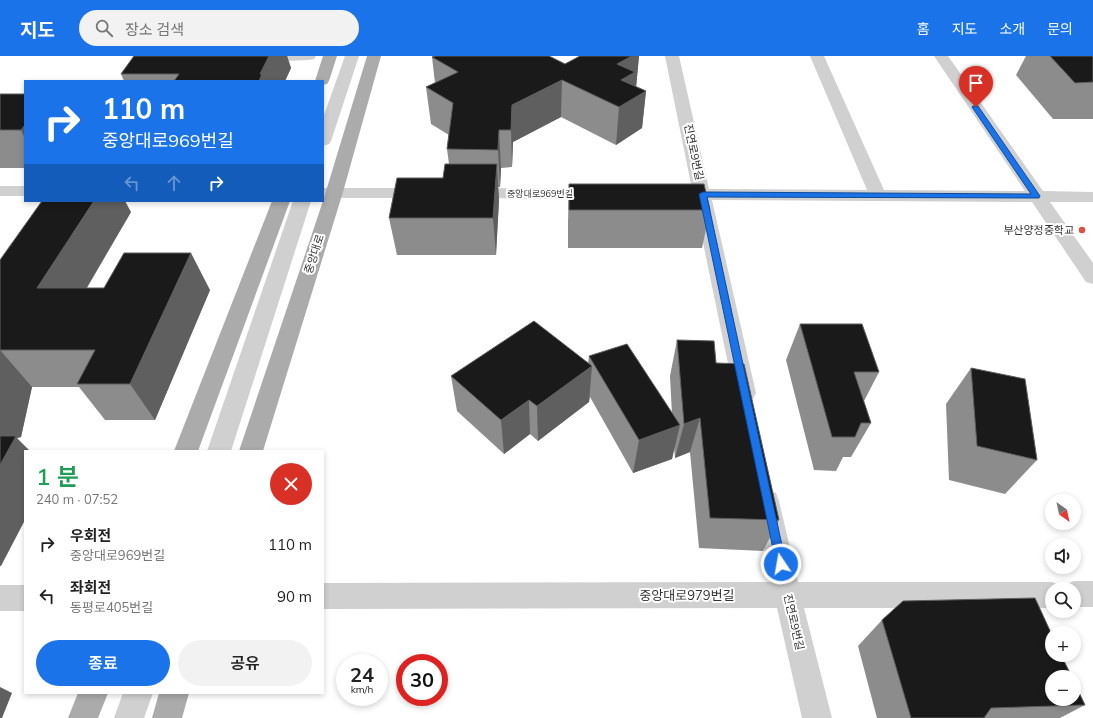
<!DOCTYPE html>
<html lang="ko">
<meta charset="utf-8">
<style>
body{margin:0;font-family:Mulish,"Noto Sans KR",sans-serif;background:#f2f2f2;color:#222;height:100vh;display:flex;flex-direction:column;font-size:15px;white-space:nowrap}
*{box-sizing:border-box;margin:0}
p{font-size:13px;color:#767676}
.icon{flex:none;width:22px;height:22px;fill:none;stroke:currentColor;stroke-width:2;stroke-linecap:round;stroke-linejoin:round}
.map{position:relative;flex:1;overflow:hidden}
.panel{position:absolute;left:24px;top:394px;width:300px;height:244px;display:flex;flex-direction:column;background:#fff;border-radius:0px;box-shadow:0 2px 6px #0003}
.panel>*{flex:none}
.top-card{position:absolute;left:24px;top:24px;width:300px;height:122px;border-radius:0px;box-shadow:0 2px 6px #0003;background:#1a73e8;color:#fff;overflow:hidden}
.needle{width:26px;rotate:147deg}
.buttons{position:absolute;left:1045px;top:438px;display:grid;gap:8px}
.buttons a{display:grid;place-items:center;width:36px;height:36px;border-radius:50%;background:#fff;box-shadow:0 2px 6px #0003;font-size:20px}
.speed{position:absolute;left:336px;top:598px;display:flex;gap:8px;font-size:20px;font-weight:700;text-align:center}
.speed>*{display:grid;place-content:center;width:52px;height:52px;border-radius:50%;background:#fff;box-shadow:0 2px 6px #0003;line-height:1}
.speed small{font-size:10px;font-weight:400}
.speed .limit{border:6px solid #d22;background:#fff;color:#111}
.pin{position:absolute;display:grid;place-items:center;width:34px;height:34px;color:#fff;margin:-41px -17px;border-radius:50% 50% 50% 0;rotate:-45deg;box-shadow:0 0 4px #0007}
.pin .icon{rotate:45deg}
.me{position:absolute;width:44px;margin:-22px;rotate:348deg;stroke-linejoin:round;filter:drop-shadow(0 0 3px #0008)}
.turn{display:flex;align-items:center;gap:14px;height:84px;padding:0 12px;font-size:18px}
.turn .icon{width:52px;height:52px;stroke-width:2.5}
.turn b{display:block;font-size:28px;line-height:34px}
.lanes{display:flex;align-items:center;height:38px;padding:0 12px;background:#0003;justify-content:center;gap:20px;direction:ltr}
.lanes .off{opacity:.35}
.round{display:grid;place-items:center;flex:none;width:42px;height:42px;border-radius:21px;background:#f2f2f2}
.headline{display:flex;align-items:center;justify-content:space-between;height:68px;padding:0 12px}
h1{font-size:24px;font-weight:600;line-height:30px;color:#1e9e55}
.button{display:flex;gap:8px;margin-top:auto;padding:8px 12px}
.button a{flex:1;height:46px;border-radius:24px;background:#1a73e8;color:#fff;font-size:16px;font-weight:600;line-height:46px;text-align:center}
.button a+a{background:#f2f2f2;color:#222}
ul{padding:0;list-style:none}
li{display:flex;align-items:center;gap:12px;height:52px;padding:0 12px}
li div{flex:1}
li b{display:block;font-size:15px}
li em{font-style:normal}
header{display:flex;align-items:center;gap:24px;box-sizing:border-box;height:56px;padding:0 20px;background:#1a73e8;color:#fff}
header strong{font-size:19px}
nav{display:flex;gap:22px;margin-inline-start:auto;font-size:14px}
.search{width:280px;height:36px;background:#f2f2f2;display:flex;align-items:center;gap:10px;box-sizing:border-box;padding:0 14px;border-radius:22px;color:#767676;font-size:15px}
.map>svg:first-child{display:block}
</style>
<header>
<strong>지도</strong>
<div class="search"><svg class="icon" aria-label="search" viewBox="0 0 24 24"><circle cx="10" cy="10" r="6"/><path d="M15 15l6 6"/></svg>장소 검색</div>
<nav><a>홈</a><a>지도</a><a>소개</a><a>문의</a></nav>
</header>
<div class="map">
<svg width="1093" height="662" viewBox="0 0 1093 662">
<rect width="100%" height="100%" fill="#fff"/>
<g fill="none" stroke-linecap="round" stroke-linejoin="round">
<g fill="#d0d0d0" fill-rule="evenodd">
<polygon points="252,0 316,0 314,3 309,4 258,6 253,5 251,2"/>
<polygon points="345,0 359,0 331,85 329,88 323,90 323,62"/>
<polygon points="665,0 679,0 709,133 867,134 810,0 824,0 884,134 1025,135 934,0 948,0 1043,135 1093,136 1093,146 1050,146 1093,207 1093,228 1086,226 1032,146 712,144 756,337 753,343 745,346 737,343 734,337 694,143 670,142 667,138 670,134 692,133"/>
<rect x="0" y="130" width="25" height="10"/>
<polygon points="323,132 424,132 430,133 433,137 430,141 424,142 323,142"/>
<polygon points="468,132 598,133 604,134 607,138 604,142 598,143 468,142 462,141 459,137 462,133"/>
<polygon points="293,145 311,145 231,395 207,395"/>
<polygon points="767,434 776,437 779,445 798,526 1052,526 1062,530 1063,533 1064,529 1074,525 1093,525 1093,551 1074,551 1074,533 1052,533 1052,552 804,552 832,662 802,662 777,552 323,553 323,527 771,526 755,445 758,437"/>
<rect x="0" y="529" width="25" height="26"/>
<polygon points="123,637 153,637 144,662 114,662"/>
</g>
<g fill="#ababab" fill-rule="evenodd">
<polygon points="323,0 337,0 329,25 327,28 323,29 323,25 315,25"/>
<polygon points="367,0 381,0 343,136 263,395 239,395 323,145"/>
<polygon points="272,145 290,145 198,395 174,395"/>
<polygon points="78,637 108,637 98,662 68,662"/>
<polygon points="159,637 189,637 182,662 152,662"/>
</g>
</g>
<g fill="#8c8c8c">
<polygon points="134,0 287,0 291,12 285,25 124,25 121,18"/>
<polygon points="580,0 639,0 636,31 646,35 642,72 616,89 561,61 513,86 512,111 501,112 500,131 498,131 499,144 496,199 397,199 389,162 443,122 449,108 447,93 449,79 431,68 426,31 435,27 432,1 565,8"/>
<polygon points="1026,0 1093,0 1093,63 1053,63 1016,19"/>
<rect x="0" y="38" width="25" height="74"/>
<polygon points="569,128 710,154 702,192 568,192 568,166"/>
<polygon points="131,156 87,232 210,234 155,364 105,364 79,331 32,331 21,381 17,382 1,510 0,510 0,204"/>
<polygon points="800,268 879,316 864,345 871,367 851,401 843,401 836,415 814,414 786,304"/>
<polygon points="677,284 716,307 779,464 763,495 699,492 690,396 675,402 674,391 672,403 633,417 590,341 589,346 538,385 530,378 504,398 457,355 451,320 588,308 589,300 672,358 670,320"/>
<polygon points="971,312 1037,404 1005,438 949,424 946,348"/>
<polygon points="882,564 1085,649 1060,662 877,662 858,590"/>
</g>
<g fill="#5f5f5f">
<polygon points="269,0 287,0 291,12 285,25 259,25 260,18"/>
<polygon points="632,0 639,0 636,32 646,35 642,72 616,89 619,51 617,8"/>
<polygon points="562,24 561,61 513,86 512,111 511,74 512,49"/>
<polygon points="25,69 25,82 21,74"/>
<polygon points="499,74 501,112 500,131 498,94"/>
<polygon points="497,108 499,144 496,199 493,162"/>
<polygon points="94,145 125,145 131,156 64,270 37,232"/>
<polygon points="191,197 210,234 155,364 130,328"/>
<polygon points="0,294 32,331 21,381 17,382 30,395 25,395 25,464 1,510 0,509"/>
<polygon points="592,310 589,346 538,385 537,350"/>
<polygon points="529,344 530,378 504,398 501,364"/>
<polygon points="700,362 690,396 675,402 684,368"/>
<polygon points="680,369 672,403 633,417 639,384"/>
<polygon points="0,631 12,637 2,662 0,662"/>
</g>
<g fill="#1a1a1a" stroke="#5f5f5f">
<polygon points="134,0 269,0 260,18 262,18 259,25 174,25 179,18 121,18"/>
<polygon points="435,0 549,0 565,8 580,0 632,0 617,8 635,16 621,24 646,35 619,51 562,24 512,49 511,74 499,74 498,94 447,93 453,47 426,31 458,16 432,1"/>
<polygon points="1050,0 1093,0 1093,26 1075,27"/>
<polygon points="0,38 25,38 25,69 21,74 0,74"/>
<polygon points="445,108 497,108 493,162 389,162 397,122 443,122"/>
<polygon points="569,128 704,128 710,154 569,154"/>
<polygon points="42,145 94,145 37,232 104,232 124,197 191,197 130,328 77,328 95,294 0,294 0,295 0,204"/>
<polygon points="534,265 592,310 537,350 529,344 501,364 451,320"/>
<polygon points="800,268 862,268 879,316 854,316 871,367 861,367 855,381 832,381"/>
<polygon points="677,284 714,285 716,307 744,308 779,464 710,462 700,362 684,368"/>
<polygon points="627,288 680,369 639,384 589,300"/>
<polygon points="971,312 1025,323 1037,404 977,390"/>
<polygon points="0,380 16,380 0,409"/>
<polygon points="1035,542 1052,579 1052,599 1061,599 1072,621 1052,621 1052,643 1074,643 1074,626 1085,649 991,652 984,662 911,662 882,564 903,545"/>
</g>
<polygon fill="#1a73e8" stroke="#114b97" points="973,50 978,50 1040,140 1039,142 707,141 786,508 785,512 781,513 777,512 699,138 703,136 1031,138 972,51"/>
<circle fill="#db5144" stroke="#fff" stroke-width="1.5" cx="1082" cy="174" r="4"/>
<g text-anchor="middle" stroke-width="4" stroke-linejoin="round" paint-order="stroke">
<g font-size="9" fill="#333" stroke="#fff">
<text x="540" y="141">중앙대로969번길</text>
</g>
<g font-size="11" fill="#333" stroke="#fff">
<text transform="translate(694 96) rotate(78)" y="4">진연로9번길</text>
<text transform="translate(314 198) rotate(-72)" y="4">중앙대로</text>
<text transform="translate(794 566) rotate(77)" y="4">진연로9번길</text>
</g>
<g font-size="11" fill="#333" stroke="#fff" text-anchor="end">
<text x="1074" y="178">부산양정중학교</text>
</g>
<g font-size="13" fill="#333" stroke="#fff">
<text x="687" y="544">중앙대로979번길</text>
</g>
</g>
</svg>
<div class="buttons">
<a><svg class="needle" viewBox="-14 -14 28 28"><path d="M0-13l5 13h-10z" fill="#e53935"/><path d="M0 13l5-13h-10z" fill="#767676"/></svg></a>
<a><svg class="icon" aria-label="sound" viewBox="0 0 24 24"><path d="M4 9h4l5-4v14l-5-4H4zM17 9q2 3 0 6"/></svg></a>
<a><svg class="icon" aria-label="search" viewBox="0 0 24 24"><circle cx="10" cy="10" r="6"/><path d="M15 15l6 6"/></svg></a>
<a>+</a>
<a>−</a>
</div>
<div class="speed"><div>24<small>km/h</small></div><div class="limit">30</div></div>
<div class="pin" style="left:976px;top:51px;background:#d93025"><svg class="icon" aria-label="arrive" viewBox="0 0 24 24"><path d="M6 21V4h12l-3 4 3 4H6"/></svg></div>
<svg class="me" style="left:781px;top:508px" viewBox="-20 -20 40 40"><circle r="17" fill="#1a73e8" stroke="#fff" stroke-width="3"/><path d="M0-11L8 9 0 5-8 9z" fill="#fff"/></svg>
<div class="top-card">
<div class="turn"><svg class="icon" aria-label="right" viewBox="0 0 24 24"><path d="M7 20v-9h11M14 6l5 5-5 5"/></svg><div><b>110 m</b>중앙대로969번길</div></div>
<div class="lanes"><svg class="icon off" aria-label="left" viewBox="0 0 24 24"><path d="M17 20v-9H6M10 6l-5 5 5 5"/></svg><svg class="icon off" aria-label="ahead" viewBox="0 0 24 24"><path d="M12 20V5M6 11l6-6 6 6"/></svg><svg class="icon" aria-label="right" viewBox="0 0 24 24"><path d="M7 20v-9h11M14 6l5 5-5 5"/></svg></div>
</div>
<section class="panel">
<div class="headline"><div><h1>1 분</h1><p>240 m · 07:52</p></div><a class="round" style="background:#d93025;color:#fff"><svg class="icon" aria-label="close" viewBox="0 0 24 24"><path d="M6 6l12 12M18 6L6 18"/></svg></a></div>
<ul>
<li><svg class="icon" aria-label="right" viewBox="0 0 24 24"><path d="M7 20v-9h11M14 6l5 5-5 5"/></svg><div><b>우회전</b><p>중앙대로969번길</p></div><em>110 m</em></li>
<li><svg class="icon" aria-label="left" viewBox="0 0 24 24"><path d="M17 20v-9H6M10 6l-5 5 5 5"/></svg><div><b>좌회전</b><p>동평로405번길</p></div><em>90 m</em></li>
</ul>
<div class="button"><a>종료</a><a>공유</a></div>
</section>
</div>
